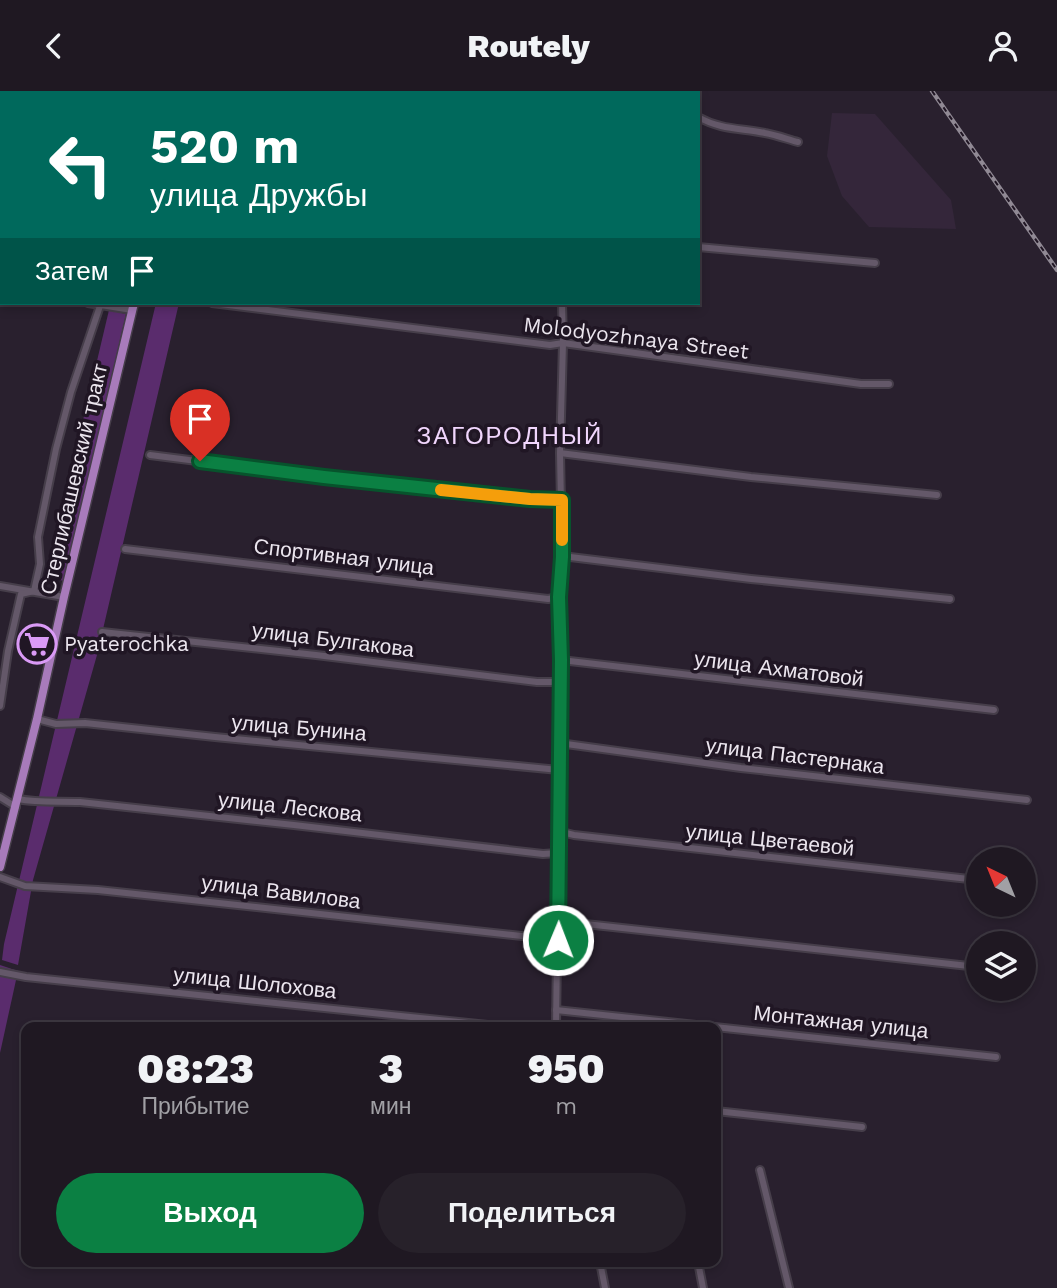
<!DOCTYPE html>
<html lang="ru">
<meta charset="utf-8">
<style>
body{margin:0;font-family:"Work Sans",sans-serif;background:#27212a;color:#f1f3f6;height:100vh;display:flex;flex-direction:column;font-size:26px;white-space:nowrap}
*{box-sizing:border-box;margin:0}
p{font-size:23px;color:#a1a0a5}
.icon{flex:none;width:38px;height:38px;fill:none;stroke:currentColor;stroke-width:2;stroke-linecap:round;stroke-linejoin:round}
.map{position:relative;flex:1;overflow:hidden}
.drawer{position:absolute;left:21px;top:931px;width:700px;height:245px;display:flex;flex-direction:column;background:#1f1822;border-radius:14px;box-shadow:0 4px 10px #0003,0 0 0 2px #3c3740}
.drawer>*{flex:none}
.banner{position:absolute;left:0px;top:0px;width:700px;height:214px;box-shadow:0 4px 10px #0003,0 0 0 2px #3c3740;background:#00695c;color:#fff;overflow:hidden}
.needle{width:46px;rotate:317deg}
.fabs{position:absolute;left:966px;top:756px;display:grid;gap:14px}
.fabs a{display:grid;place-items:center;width:70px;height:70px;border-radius:50%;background:#1f1822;box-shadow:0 4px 10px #0003,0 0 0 2px #3c3740;font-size:35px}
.pin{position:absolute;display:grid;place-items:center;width:60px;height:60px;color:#fff;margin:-72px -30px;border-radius:50% 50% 50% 0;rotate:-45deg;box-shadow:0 0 7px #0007}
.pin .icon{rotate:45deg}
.me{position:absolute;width:77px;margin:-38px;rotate:1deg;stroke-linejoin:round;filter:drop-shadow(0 0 5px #0008)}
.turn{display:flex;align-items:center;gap:24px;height:147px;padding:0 35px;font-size:32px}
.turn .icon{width:91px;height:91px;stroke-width:2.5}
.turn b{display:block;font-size:49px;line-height:60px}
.then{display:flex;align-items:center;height:66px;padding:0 35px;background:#0003;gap:14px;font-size:26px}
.eta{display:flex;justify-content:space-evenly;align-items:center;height:119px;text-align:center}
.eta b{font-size:42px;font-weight:800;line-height:49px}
.action{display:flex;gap:14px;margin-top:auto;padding:14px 35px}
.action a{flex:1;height:80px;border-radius:42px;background:#0b8043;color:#fff;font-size:28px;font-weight:800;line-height:80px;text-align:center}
.action a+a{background:#27212a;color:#f1f3f6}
header{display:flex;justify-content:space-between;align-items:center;height:91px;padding:0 35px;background:#1f1822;font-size:32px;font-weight:800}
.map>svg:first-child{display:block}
</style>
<header><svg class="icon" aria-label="back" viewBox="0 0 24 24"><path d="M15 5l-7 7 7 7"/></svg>Routely<svg class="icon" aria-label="person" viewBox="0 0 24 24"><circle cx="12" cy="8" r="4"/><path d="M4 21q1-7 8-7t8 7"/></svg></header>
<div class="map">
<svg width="1057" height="1197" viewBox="0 0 1057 1197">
<rect width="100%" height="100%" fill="#29202e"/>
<polygon fill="#34263a" points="832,22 875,23 951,109 956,138 869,136 842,105 827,65"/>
<g fill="#5a2c6d">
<polygon points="156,212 179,212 97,564 33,789 18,874 2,869 4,853"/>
<polygon points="109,219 126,223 64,490 46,486"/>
<polygon points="0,874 18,880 0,962"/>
</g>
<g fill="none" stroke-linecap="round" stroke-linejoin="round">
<g stroke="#463e4a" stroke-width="10">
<g id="minor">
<polyline points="565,0 565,2"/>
<polyline points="690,0 690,2"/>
<polyline points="14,2 14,0"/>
<polyline points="151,2 152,0"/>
<path d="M 698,26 C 721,39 741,37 765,42 C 776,44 787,48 798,51"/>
<polyline points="0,63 2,55"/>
<polyline points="698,156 875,172"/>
<polyline points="0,193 2,194"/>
<polyline points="88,212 132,219"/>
<polyline points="212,212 550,254 563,252 861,293 889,293"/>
<polyline points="560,362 751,386 937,404"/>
<polyline points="150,364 324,386 530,409 562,409"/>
<polyline points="125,458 548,508 559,506"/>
<polyline points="562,465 751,488 950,508"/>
<polyline points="0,495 64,506"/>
<polyline points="102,541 316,564 537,591 560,591"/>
<polyline points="561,569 994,619"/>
<polyline points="0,615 8,560 21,503 34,500 40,473 38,446 56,358 71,301 101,212"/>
<polyline points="37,628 56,633 85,632 215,646 559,679"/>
<polyline points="559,652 741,677 1027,709"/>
<polyline points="0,706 16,716"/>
<path d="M 18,708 C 38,712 59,710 80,711 L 294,734 L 543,763 L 558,762"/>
<polyline points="558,740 574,744 978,789"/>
<polyline points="0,786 25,795 98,799 173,807 558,849"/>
<polyline points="558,830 978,876"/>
<polyline points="0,881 26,886 507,936"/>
<polyline points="556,919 996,966"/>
<polyline points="556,936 561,569 559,506 562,465 560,362 563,252 562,212"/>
<polyline points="716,1020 862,1036"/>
<polyline points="760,1079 789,1197"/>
<polyline points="600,1171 605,1197"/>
<polyline points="698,1171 703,1197"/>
</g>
</g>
<g stroke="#463e4a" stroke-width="11">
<g id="major">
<polyline points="185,2 186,0"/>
<polyline points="0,776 37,628 64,506 134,212"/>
</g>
</g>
<use href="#minor" stroke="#645869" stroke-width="6"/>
<use href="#major" stroke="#a87bbb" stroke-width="8"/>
<g stroke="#908994" stroke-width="4.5">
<polyline id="rail" points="932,0 1057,179"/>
</g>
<use href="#rail" stroke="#201624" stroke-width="2" stroke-dasharray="5" stroke-linecap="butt"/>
</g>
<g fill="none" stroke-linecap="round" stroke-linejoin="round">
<g stroke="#07532c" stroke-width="18">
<polyline id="route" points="200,370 324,386 530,408 562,409 562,466 559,506 561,569 558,849"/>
</g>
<use href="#route" stroke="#0b8043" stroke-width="12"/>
<polyline stroke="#f59e0b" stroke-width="12" points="441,399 530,408 562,409 562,449"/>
</g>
<defs>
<g id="supermarket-ring" transform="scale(2.0125)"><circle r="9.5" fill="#201624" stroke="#da9af6" stroke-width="1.5"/><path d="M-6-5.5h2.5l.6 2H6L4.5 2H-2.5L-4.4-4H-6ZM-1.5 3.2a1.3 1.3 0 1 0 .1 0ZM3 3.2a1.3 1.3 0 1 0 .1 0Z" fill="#da9af6"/></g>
</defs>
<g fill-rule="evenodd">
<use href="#supermarket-ring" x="37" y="553"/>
</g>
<g text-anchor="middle" stroke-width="7" stroke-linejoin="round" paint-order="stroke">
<g font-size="21" fill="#ebe5ee" stroke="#201624">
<text transform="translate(636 247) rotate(7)" y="7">Molodyozhnaya Street</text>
<text transform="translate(74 388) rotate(-77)" y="7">Стерлибашевский тракт</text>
<text transform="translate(344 466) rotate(7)" y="7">Спортивная улица</text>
<text transform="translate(333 549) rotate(7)" y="7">улица Булгакова</text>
<text transform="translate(779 578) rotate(7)" y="7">улица Ахматовой</text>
<text transform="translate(299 637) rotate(5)" y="7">улица Бунина</text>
<text transform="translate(795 665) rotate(7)" y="7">улица Пастернака</text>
<text transform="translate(290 716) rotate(6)" y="7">улица Лескова</text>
<text transform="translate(770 749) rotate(6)" y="7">улица Цветаевой</text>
<text transform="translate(281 801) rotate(7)" y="7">улица Вавилова</text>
<text transform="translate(255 892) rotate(6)" y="7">улица Шолохова</text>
<text transform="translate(841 931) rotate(6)" y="7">Монтажная улица</text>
</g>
<g font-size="21" fill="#ebe5ee" stroke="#201624" text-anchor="start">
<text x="64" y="560">Pyaterochka</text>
</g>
<g font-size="24" letter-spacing="2" fill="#f1d6fd" stroke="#201624">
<text x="510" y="353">ЗАГОРОДНЫЙ</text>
</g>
</g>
</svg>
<div class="fabs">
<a><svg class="needle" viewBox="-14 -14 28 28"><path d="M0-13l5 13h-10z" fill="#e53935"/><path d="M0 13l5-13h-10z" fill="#a1a0a5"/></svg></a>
<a><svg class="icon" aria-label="layers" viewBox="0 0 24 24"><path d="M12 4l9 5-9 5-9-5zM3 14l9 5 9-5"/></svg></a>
</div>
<div class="pin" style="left:200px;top:370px;background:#d93025"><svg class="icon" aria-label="arrive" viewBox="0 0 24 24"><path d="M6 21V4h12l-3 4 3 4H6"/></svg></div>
<svg class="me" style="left:558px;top:849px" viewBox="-20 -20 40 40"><circle r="17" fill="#0b8043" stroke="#fff" stroke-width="3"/><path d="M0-11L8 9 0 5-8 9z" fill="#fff"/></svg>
<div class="banner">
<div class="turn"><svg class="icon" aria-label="left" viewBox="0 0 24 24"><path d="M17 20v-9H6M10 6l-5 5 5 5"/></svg><div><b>520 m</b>улица Дружбы</div></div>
<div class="then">Затем<svg class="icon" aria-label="arrive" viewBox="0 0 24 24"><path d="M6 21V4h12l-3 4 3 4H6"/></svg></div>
</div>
<section class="drawer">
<div class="eta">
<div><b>08:23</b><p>Прибытие</p></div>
<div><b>3</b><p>мин</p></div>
<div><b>950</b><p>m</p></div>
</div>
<div class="action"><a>Выход</a><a>Поделиться</a></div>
</section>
</div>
